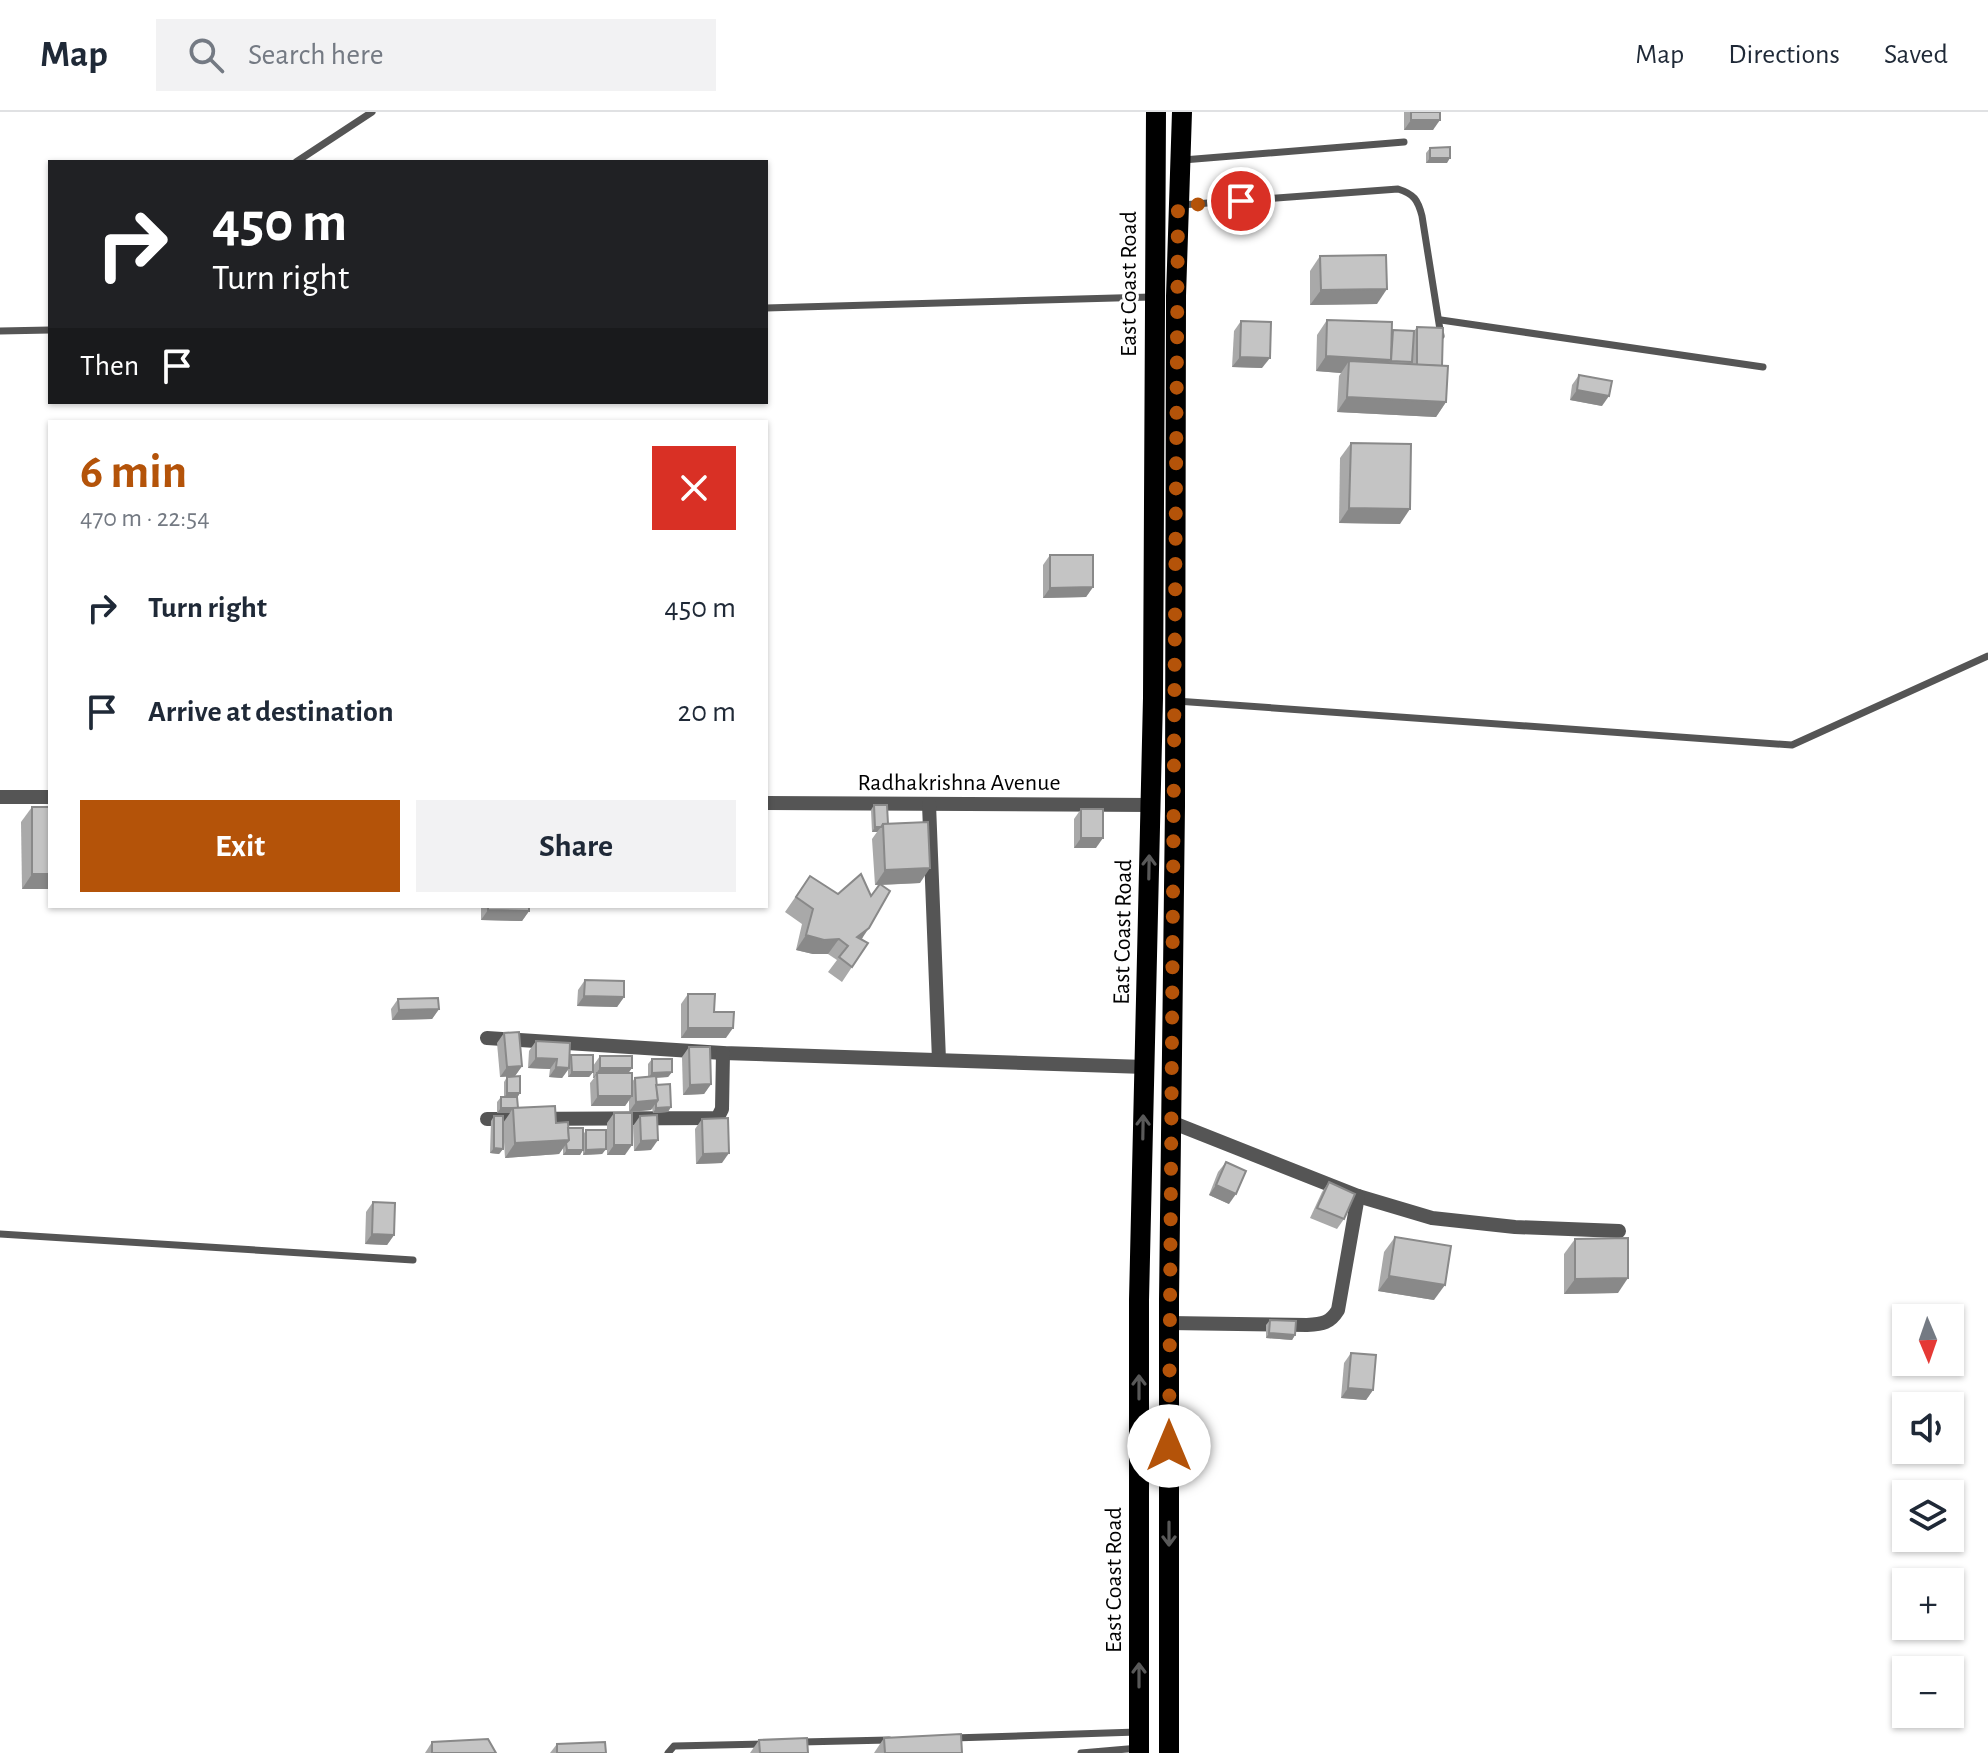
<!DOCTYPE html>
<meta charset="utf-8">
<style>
body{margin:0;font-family:"Alegreya Sans",sans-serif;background:#f2f2f3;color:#1f2937;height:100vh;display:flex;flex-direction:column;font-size:30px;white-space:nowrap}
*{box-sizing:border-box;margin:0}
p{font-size:26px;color:#747a83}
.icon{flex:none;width:44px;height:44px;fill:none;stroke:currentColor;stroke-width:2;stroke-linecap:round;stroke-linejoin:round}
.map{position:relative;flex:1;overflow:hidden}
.panel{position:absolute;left:48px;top:308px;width:720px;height:488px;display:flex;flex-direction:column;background:#fff;border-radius:0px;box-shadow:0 2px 6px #0004}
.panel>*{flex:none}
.banner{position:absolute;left:48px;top:48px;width:720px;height:244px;border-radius:0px;box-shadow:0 2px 6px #0004;background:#202124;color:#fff;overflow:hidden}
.needle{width:52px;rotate:178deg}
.fabs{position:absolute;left:1892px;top:1192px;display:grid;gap:16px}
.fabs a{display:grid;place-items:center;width:72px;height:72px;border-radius:0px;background:#fff;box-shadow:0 2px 6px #0004;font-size:40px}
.pin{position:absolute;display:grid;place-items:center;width:68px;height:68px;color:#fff;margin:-34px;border:4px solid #fff;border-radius:50%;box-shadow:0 2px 8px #0007}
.me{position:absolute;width:88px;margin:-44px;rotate:0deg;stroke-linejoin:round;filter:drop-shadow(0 0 6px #0008)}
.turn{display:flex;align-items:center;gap:28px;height:168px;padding:0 32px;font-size:36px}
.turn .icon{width:104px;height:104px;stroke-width:2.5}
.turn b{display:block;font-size:56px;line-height:68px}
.then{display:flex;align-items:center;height:76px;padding:0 32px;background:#0003;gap:16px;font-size:30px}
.round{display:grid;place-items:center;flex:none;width:84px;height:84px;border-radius:0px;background:#f2f2f3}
.summary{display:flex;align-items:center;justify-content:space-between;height:136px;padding:0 32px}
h1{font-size:48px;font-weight:700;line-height:60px;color:#b45309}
.primary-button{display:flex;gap:16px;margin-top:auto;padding:16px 32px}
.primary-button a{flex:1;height:92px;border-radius:0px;background:#b45309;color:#fff;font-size:32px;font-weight:700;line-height:92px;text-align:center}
.primary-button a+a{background:#f2f2f3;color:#1f2937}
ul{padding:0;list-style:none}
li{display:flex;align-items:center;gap:24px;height:104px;padding:0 32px}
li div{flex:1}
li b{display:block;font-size:30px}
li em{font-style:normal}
header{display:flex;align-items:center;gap:48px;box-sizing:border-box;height:112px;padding:0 40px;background:#fff;border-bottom:2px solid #e0e1e3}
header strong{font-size:38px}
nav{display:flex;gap:44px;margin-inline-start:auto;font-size:28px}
.search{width:560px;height:72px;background:#f2f2f3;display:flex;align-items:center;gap:20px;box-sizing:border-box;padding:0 28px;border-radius:0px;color:#747a83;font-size:30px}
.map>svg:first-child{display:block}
</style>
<header>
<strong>Map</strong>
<div class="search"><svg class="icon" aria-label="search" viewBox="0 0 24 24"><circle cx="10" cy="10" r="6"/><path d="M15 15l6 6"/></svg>Search here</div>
<nav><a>Map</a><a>Directions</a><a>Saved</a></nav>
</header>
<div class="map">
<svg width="1988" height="1641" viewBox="0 0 1988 1641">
<rect width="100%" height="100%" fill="#fff"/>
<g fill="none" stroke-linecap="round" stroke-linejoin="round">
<g stroke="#555" stroke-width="7">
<polyline points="1183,48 1404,30"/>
<polyline points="296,50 372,0"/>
<path d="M 1181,93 L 1398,77 C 1414,82 1418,88 1422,104 L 1441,224"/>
<polyline points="766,196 1151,185"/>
<polyline points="1441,208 1763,255"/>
<polyline points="0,219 50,218"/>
<polyline points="1176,589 1792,633 1988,544"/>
<polyline points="0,1122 413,1148"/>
<polyline points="953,1626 1137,1620"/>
<polyline points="801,1630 889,1628"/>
<polyline points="668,1641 674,1634 765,1632"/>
<polyline points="1081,1641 1139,1636"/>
</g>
<g stroke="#555" stroke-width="14">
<polyline points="0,685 50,685"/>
<polyline points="766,691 1151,693"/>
<polyline points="929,692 939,948"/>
<polyline points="487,926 723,941 1145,955"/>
<polyline points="487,1007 714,1006 718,1005 722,997 723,941"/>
<polyline points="1171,1010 1358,1084 1432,1106 1515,1115 1619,1119"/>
<path d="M 1169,1211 L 1307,1213 C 1323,1212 1330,1211 1338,1198 L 1358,1084"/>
</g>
<g stroke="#000" stroke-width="20">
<polyline points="1139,1641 1139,1188 1153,586 1156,0"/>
<polyline points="1169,1641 1169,1188 1175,694 1176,184 1182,0"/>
</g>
</g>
<g fill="#a9a9a9">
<polygon points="1404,0 1440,0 1433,18 1404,18"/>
<polygon points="1430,36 1447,51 1426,51 1426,41"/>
<polygon points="1320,144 1377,192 1310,193 1310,159"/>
<polygon points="1327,208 1391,220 1393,218 1414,219 1417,215 1442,254 1446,290 1436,305 1337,300 1339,264 1341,261 1316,259 1317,223"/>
<polygon points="1241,209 1262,256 1232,255 1234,219"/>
<polygon points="1579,263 1602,294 1570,288 1572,273"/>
<polygon points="1351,331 1400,412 1339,411 1340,346"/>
<polygon points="1050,443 1093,475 1086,485 1043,486 1043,453"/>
<polygon points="874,693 888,712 920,771 882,773 862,827 868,831 842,870 828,860 837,848 828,842 813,842 796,838 802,812 785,800 810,764 838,782 871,784 878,773 875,773 872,727 877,720 872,720 871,698"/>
<polygon points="32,695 50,777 22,777 21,710"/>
<polygon points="1081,697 1096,736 1074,736 1074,707"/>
<polygon points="481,794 529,794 529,799 522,809 481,808"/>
<polygon points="585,868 624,885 617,895 577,894 578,878"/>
<polygon points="688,882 714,900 726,926 681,926 681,892"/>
<polygon points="398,887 439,897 432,907 392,908 391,897"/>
<polygon points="504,921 522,954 515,964 500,965 497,931"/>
<polygon points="536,929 570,945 571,943 593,954 600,944 629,961 632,970 635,966 648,965 648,952 652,947 672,960 668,965 656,966 656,973 668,1000 653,1001 652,996 651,998 629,1000 629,988 625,994 591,994 590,971 594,966 593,966 593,960 589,965 568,965 568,958 562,966 549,965 550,957 528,956 529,939"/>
<polygon points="689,935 711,972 704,982 683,983 682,945"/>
<polygon points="507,965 520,981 517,985 517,996 568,1016 583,1023 586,1018 606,1037 602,1042 583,1043 583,1038 580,1043 563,1043 563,1036 559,1042 505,1046 503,1014 503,1037 499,1042 490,1041 491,1009 494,1004 503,1011 510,1001 497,1001 497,990 501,985 504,985 504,970"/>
<polygon points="614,1001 625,1043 607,1043 607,1011"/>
<polygon points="640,1004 651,1038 634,1039 633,1014"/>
<polygon points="702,1007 722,1051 696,1052 695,1017"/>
<polygon points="1226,1050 1229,1092 1209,1083 1218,1060"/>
<polygon points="1329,1070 1344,1107 1337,1117 1310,1106 1322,1080"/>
<polygon points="373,1090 394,1123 387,1133 365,1132 366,1100"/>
<polygon points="1395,1125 1434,1188 1378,1179 1384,1140"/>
<polygon points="1575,1127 1618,1181 1564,1182 1564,1142"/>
<polygon points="1270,1208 1295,1223 1292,1228 1266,1226 1266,1213"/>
<polygon points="1351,1241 1373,1278 1366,1288 1341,1286 1344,1251"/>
<polygon points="884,1626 962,1641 874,1641"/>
<polygon points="759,1628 808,1641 750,1641"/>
<polygon points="432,1630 496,1641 425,1641"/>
<polygon points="557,1632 606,1641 550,1641"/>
</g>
<g fill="#898989">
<polygon points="1411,8 1440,8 1433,18 1404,18"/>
<polygon points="1430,46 1450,46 1447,51 1426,51"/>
<polygon points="1387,177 1377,192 1310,193 1321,178"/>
<polygon points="1326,244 1391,248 1380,263 1349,249 1341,261 1316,259"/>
<polygon points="1240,245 1270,246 1262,256 1232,255"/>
<polygon points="1577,278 1609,284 1602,294 1570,288"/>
<polygon points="1347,285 1446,290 1436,305 1337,300"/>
<polygon points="1349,396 1410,397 1400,412 1339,411"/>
<polygon points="1093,475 1086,485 1043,486 1050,476"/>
<polygon points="875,715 881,715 877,720 872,720"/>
<polygon points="1081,726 1103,726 1096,736 1074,736"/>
<polygon points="930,756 920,771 875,773 885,758"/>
<polygon points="32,762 50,762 50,777 22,777"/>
<polygon points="488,798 529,799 522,809 481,808"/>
<polygon points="869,816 859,831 857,825"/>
<polygon points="806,823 839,827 828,842 813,842 796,838"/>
<polygon points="584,884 624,885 617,895 577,894"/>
<polygon points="439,897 432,907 392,908 399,898"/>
<polygon points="688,916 733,916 726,926 681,926"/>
<polygon points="536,946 557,947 550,957 528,956"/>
<polygon points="522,954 515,964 500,965 507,955"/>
<polygon points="556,955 569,956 562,966 549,965"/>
<polygon points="600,956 632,956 625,966 597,961 594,966 593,966"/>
<polygon points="572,960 593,960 589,965 568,965"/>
<polygon points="672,960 668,965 648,966 652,961"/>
<polygon points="711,972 704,982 683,983 690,973"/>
<polygon points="507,981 520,981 517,986 504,986"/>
<polygon points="598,984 632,984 625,994 591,994"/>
<polygon points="658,988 651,998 629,1000 636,990"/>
<polygon points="671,995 668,1000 653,1001 656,996"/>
<polygon points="501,996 518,996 513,996 510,1001 497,1001"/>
<polygon points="569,1028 559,1042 505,1046 515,1031"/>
<polygon points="658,1028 651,1038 634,1039 641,1029"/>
<polygon points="614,1033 632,1033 625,1043 607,1043"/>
<polygon points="494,1036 503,1037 499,1042 490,1041"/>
<polygon points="606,1037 602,1042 583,1043 586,1038"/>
<polygon points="567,1038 583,1038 580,1043 563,1043"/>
<polygon points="729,1041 722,1051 696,1052 703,1042"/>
<polygon points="1216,1073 1236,1082 1229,1092 1209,1083"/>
<polygon points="372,1122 394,1123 387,1133 365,1132"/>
<polygon points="1389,1164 1445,1173 1434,1188 1378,1179"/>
<polygon points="1628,1166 1618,1181 1564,1182 1575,1167"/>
<polygon points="1269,1221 1295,1223 1292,1228 1266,1226"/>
<polygon points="1348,1276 1373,1278 1366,1288 1341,1286"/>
</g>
<g fill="#c4c4c4" stroke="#898989" stroke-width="2">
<rect x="1411" y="0" width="29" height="8"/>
<polygon points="1450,35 1450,46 1430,46 1430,36"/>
<polygon points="1386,143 1387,177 1321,178 1320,144"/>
<polygon points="1327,208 1392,210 1391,248 1326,244"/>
<polygon points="1241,209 1271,210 1270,246 1240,245"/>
<polygon points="1417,215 1443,216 1442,254 1417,253"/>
<polygon points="1393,218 1414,219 1412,250 1391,249"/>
<polygon points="1349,249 1448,254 1446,290 1347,285"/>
<polygon points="1579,263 1612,269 1609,284 1577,278"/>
<polygon points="1351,331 1411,332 1410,397 1349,396"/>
<polygon points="1050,443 1093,443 1093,475 1050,476"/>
<polygon points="874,693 887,693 888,712 883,712 881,715 875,715"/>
<rect x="32" y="695" width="18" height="67"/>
<rect x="1081" y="697" width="22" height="29"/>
<polygon points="928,710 930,756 885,758 883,712"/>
<polygon points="861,762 871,784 880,772 890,779 869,816 857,825 868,831 852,855 839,845 848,834 839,827 824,828 806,823 813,797 796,785 810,764 838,782"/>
<polygon points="488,794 529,794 529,799 488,798"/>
<polygon points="585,868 624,869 624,885 584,884"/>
<polygon points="688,882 715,882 714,900 734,900 733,916 688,916"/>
<polygon points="438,886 439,897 399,898 398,887"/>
<polygon points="519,920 522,954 507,955 504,921"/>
<polygon points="536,929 570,931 569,956 556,955 557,947 536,946"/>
<polygon points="689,935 710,935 711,972 690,973"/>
<polygon points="571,943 593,943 593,960 572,960"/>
<rect x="600" y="944" width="32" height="12"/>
<polygon points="652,947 672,947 672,960 652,961"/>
<polygon points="597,961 632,961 632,984 598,984"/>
<polygon points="520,964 520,981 507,981 507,965"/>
<polygon points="656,964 658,988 636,990 635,966"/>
<polygon points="670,972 671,995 656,996 656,991 658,988 656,973"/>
<polygon points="501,985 517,985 518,996 501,996"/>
<polygon points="555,994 556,1011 568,1010 569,1028 515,1031 513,996"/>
<rect x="614" y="1001" width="18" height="32"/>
<polygon points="657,1003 658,1028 641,1029 640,1004"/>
<polygon points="494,1004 503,1004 503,1037 494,1036"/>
<polygon points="728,1006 729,1041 703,1042 702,1007"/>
<polygon points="568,1016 583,1016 583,1038 567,1038 566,1031 569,1028"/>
<polygon points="586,1018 606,1018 606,1037 586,1038"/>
<polygon points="1226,1050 1246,1059 1236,1082 1216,1073"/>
<polygon points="1329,1070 1355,1082 1344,1107 1317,1096"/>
<polygon points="373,1090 395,1091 394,1123 372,1122"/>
<polygon points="1395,1125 1451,1134 1445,1173 1389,1164"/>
<polygon points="1628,1126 1628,1166 1575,1167 1575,1127"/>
<polygon points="1270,1208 1296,1209 1295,1223 1269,1221"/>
<polygon points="1351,1241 1376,1243 1373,1278 1348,1276"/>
<polygon points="961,1622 962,1641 885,1641 884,1626"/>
<polygon points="807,1626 808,1641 760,1641 759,1628"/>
<polygon points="488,1627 496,1641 432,1641 432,1630"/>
<polygon points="605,1630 606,1641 557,1641 557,1632"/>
</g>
<defs><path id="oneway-shaft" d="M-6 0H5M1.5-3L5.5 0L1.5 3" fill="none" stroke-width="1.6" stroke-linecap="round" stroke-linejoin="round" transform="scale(2)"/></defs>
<g stroke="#595959">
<use href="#oneway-shaft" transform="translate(1149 755) rotate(-89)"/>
<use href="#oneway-shaft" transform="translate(1143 1015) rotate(-89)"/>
<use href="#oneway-shaft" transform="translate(1139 1275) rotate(-90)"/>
<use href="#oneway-shaft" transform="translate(1169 1422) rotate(90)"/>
<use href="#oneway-shaft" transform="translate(1139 1563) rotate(-90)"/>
</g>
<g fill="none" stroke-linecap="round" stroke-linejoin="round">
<polyline stroke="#b45309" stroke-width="14" stroke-dasharray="0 25.2" points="1169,1334 1178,94 1241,89"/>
</g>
<g text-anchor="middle" stroke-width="6" stroke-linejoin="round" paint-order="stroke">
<g font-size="24" fill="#000" stroke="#fff">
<text transform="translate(1128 172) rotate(-90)" y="8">East Coast Road</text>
<text x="959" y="678">Radhakrishna Avenue</text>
<text transform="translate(1122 820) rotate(-89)" y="8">East Coast Road</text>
<text transform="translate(1113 1468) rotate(-90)" y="8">East Coast Road</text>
</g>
</g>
</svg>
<div class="fabs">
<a><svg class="needle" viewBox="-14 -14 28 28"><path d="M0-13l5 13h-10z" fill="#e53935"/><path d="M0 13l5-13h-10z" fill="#747a83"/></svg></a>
<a><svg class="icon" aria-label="sound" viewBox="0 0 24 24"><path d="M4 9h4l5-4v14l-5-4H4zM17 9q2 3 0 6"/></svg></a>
<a><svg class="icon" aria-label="layers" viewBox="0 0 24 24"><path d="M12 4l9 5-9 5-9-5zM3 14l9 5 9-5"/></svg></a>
<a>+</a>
<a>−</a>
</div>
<div class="pin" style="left:1241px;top:89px;background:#d93025"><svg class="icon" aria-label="arrive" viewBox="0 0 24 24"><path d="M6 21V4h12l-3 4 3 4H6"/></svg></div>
<svg class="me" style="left:1169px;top:1334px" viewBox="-20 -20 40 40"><circle r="19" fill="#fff"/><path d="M0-13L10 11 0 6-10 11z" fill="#b45309"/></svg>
<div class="banner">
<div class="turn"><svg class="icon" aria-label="right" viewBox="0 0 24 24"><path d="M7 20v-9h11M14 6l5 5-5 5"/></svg><div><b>450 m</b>Turn right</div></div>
<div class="then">Then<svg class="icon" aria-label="arrive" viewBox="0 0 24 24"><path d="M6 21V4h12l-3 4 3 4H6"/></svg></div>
</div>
<section class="panel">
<div class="summary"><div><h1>6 min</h1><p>470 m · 22:54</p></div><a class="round" style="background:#d93025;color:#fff"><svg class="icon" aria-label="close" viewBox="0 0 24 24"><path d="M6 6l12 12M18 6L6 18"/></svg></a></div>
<ul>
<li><svg class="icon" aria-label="right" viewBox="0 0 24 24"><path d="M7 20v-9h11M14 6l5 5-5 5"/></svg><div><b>Turn right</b></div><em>450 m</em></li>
<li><svg class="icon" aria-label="arrive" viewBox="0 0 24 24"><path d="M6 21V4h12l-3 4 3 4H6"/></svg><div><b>Arrive at destination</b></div><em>20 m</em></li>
</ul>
<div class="primary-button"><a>Exit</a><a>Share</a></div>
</section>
</div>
